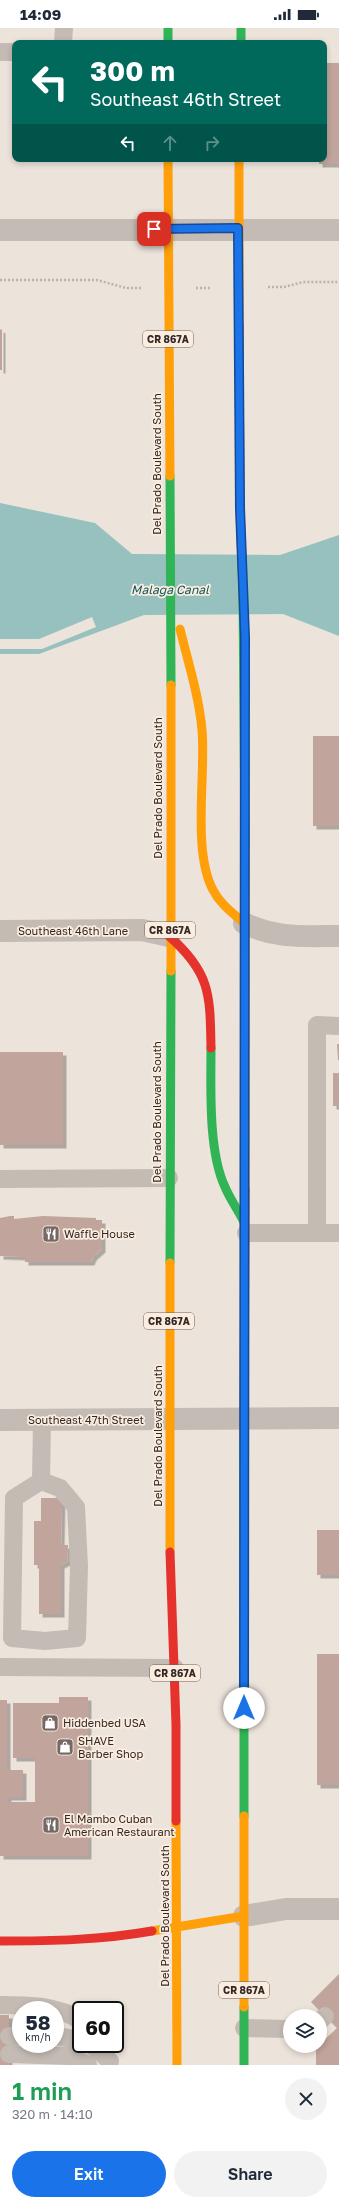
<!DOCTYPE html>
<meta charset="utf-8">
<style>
body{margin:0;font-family:"Golos Text",sans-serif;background:#f2f2f3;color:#1f2937;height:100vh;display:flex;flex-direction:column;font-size:15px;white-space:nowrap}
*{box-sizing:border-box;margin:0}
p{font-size:13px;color:#747a83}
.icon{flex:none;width:22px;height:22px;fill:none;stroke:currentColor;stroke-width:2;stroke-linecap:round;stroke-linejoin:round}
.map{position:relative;height:2037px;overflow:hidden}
.drawer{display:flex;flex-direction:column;background:#fff;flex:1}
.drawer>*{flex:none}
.guide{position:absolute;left:12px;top:12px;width:315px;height:122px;border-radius:8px;box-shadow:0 2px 6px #0003;background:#00695c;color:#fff;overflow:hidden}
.controls{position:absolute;left:283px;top:1981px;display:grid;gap:8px}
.controls a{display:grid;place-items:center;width:44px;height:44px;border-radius:50%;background:#fff;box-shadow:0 2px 6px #0003;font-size:20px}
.speed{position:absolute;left:12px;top:1973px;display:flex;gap:8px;font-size:20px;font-weight:700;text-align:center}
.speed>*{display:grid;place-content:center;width:52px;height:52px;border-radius:50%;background:#fff;box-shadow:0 2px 6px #0003;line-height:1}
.speed small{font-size:10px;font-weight:400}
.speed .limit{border:2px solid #111;border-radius:6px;background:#fff;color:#111}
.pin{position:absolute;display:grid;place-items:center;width:34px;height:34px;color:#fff;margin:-17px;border-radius:8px;box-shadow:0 2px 6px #0006}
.me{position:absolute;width:44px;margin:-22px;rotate:0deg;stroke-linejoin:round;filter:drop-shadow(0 0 3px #0008)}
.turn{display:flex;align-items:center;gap:14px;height:84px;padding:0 12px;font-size:18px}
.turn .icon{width:52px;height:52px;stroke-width:2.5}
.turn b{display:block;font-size:28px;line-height:34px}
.lanes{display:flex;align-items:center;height:38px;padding:0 12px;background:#0003;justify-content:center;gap:20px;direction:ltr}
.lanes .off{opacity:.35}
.round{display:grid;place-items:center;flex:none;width:42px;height:42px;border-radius:21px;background:#f2f2f3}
.headline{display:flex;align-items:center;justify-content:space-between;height:68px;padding:0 12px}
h1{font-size:24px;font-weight:600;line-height:30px;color:#1e9e55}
.button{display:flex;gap:8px;margin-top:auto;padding:8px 12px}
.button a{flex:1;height:46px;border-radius:24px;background:#1a73e8;color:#fff;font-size:16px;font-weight:600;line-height:46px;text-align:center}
.button a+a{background:#f2f2f3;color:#1f2937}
.status{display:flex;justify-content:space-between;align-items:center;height:28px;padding:0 20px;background:#fff;direction:ltr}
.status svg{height:11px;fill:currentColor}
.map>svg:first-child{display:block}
</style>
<div class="status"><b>14:09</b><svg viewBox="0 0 49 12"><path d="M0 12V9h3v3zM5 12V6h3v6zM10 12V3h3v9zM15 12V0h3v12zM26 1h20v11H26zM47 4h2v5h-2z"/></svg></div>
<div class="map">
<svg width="339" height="2037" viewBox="0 0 339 2037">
<defs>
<filter id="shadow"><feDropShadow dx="3.5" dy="3.5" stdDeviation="0" flood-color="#0004"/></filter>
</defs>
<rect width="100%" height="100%" fill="#ece3db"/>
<polygon fill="#96c1be" points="0,475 95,495 132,526 280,527 339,507 339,608 283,586 144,587 39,626 0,626"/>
<polygon fill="#ece3db" points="92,589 96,599 42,621 0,621 0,611 39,611"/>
<g fill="#c1a49b" filter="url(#shadow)">
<polygon points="324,35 339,35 339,136 319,136 319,131 324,131"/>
<polygon points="0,301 2,302 2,342 0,342"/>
<rect x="313" y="708" width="26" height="90"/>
<polygon points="337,1016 339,1016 339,1032 338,1032"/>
<rect x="0" y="1024" width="63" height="93"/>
<rect x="333" y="1045" width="6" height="33"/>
<polygon points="10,1188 14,1188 14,1191 43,1188 96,1190 96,1192 102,1192 102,1221 93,1229 91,1234 25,1234 25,1229 0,1228 0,1190"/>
<polygon points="41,1470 62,1470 61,1517 68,1517 67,1534 61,1537 61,1586 39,1586 39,1537 34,1537 34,1493 41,1493"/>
<rect x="317" y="1502" width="22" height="45"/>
<rect x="317" y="1626" width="22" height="131"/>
<polygon points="59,1669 88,1669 88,1828 0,1828 0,1672 7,1672 7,1742 23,1742 23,1769 8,1769 8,1774 35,1774 35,1730 13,1730 13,1675 59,1675"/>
<polygon points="339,1946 339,2037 316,2037 316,2018 320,2018 320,2016 337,2000 311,1974"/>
<rect x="0" y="1987" width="9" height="50"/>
</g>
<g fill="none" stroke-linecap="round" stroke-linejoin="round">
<g stroke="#bdb3ad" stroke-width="2.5" stroke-dasharray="2 2" stroke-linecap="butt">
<polyline points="0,252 97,252 126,260 141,260"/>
<polyline points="268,259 284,259 303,254 339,254"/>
<polyline points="196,260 211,260"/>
</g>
<g stroke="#c4bbb4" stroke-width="18">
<polyline points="63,15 64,0"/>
<polyline points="0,24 15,24"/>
<polyline points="0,1151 169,1150"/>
<polyline points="246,1205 339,1205"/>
<polyline points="317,1205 317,997 339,998"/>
<polygon points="41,1453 60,1460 76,1479 79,1538 77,1610 45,1613 12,1610 14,1470"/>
<polyline points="41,1453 42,1392"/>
<polyline points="0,1639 175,1640"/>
<path d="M 0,1977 C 27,1977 58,1977 81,1993"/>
<polyline points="320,1993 325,1988"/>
<polyline points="244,2000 290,2001"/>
<polyline points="9,2008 21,2008"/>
<polyline points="55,2008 81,2012"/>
<polyline points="90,2016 110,2033"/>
<polyline points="9,2026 70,2028 88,2037"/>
</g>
<g stroke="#c4bbb4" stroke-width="22">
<polyline points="0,202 339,202"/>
<path d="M 244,895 C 276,911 304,908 339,908"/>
<polyline points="0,903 142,902 169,908"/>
<polyline points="0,1392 339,1390"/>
<polyline points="244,1888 286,1881 339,1881"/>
</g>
<g stroke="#30b455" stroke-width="9">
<polyline points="168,0 168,15"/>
<polyline points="241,0 241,15"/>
<polyline points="170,448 171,657"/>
<polyline points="243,562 245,817"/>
<path d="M 211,1020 C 211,1059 208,1123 225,1159 C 230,1171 238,1182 244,1194"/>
<polyline points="170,1235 171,943"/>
<polyline points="244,1788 244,1407"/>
<polyline points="244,2037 244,1979"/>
</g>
<g stroke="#ff9f0a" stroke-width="9">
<polyline points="168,131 170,448"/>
<polyline points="239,131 239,297"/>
<path d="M 180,601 C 188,634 199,668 202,702 C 206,747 192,823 213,862 C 220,876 233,885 244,895"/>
<polyline points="171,943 171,657"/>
<polyline points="245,1162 245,817"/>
<polyline points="170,1524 170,1235"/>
<polyline points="176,1793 177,2037"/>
<polyline points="152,1903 244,1888"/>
<polyline points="244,1979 244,1788"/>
</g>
<g stroke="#e5322d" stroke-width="9">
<polyline points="239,297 240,480 243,562"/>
<path d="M 169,908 C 211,945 210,967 211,1020"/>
<polyline points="244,1407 245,1162"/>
<polyline points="170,1524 176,1697 176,1793"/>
<path d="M 0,1913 C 52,1913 101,1912 152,1903"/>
</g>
</g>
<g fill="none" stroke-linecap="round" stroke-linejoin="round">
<g stroke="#114b97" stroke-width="10">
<polyline id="route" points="154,201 238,200 240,480 245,609 244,1680"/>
</g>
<use href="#route" stroke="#1a73e8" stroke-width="7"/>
</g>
<defs>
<g id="restaurant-square" transform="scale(0.9)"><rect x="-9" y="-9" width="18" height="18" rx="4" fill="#746964" stroke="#faede0"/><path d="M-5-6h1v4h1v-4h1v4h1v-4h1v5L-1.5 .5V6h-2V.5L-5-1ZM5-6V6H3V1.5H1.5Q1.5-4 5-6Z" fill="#fff"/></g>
<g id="shop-square" transform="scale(0.9)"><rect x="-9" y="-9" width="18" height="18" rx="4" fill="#746964" stroke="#faede0"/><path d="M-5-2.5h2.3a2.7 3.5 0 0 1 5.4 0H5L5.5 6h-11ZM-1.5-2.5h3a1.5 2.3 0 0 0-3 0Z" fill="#fff"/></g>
</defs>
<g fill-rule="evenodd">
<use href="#restaurant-square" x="51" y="1206"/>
<use href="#shop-square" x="50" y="1695"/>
<use href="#shop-square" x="65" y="1719"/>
<use href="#restaurant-square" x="51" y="1797"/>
</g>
<g text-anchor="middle" stroke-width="3.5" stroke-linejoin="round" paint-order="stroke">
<g fill="#faede0" stroke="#6f635c" stroke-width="1">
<rect x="143" y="303" width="50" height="16" rx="3"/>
<rect x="145" y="894" width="50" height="16" rx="3"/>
<rect x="144" y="1285" width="50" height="16" rx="3"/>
<rect x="150" y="1637" width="50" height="16" rx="3"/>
<rect x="219" y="1954" width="50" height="16" rx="3"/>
</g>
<g font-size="10" font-weight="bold" fill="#342824">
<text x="168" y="315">CR 867A</text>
<text x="170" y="906">CR 867A</text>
<text x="169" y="1297">CR 867A</text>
<text x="175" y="1649">CR 867A</text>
<text x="244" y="1966">CR 867A</text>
</g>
<g font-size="11" fill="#342824" stroke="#faede0">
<text transform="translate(157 436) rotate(-90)" y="4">Del Prado Boulevard South</text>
<text transform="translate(158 760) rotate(-90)" y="4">Del Prado Boulevard South</text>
<text x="73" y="907">Southeast 46th Lane</text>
<text transform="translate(157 1084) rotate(-90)" y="4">Del Prado Boulevard South</text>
<text x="86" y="1396">Southeast 47th Street</text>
<text transform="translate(158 1408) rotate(-90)" y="4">Del Prado Boulevard South</text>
<text transform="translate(165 1888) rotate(-90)" y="4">Del Prado Boulevard South</text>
</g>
<g font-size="11" fill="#342824" stroke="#faede0" text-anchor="start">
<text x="64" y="1210">Waffle House</text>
<text x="63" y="1699">Hiddenbed USA</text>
<text x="78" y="1717">SHAVE<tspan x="78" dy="13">Barber Shop</tspan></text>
<text x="64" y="1795">El Mambo Cuban<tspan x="64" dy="13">American Restaurant</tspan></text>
</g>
<g font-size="12" font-style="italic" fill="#165859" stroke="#faede0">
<text x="170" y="566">Malaga Canal</text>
</g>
</g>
</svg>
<div class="controls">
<a><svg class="icon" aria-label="layers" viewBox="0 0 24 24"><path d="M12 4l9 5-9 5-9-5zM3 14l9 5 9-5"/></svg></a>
</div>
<div class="speed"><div>58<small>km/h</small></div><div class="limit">60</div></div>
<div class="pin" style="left:154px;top:201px;background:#d93025"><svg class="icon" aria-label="arrive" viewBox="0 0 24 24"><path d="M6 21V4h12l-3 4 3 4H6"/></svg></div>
<svg class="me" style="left:244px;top:1680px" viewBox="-20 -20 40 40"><circle r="19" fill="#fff"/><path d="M0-13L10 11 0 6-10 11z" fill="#1a73e8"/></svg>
<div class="guide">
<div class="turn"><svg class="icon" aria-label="left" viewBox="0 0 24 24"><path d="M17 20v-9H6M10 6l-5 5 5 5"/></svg><div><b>300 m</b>Southeast 46th Street</div></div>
<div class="lanes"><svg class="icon" aria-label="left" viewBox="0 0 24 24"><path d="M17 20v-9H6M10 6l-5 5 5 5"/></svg><svg class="icon off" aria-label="ahead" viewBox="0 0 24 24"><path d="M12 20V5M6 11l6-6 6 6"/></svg><svg class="icon off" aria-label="right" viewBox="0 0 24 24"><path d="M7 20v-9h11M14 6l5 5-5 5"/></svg></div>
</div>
</div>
<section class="drawer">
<div class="headline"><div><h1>1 min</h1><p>320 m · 14:10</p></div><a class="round"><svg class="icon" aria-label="close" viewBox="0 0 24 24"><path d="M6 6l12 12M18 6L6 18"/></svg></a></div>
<div class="button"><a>Exit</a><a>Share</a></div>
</section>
